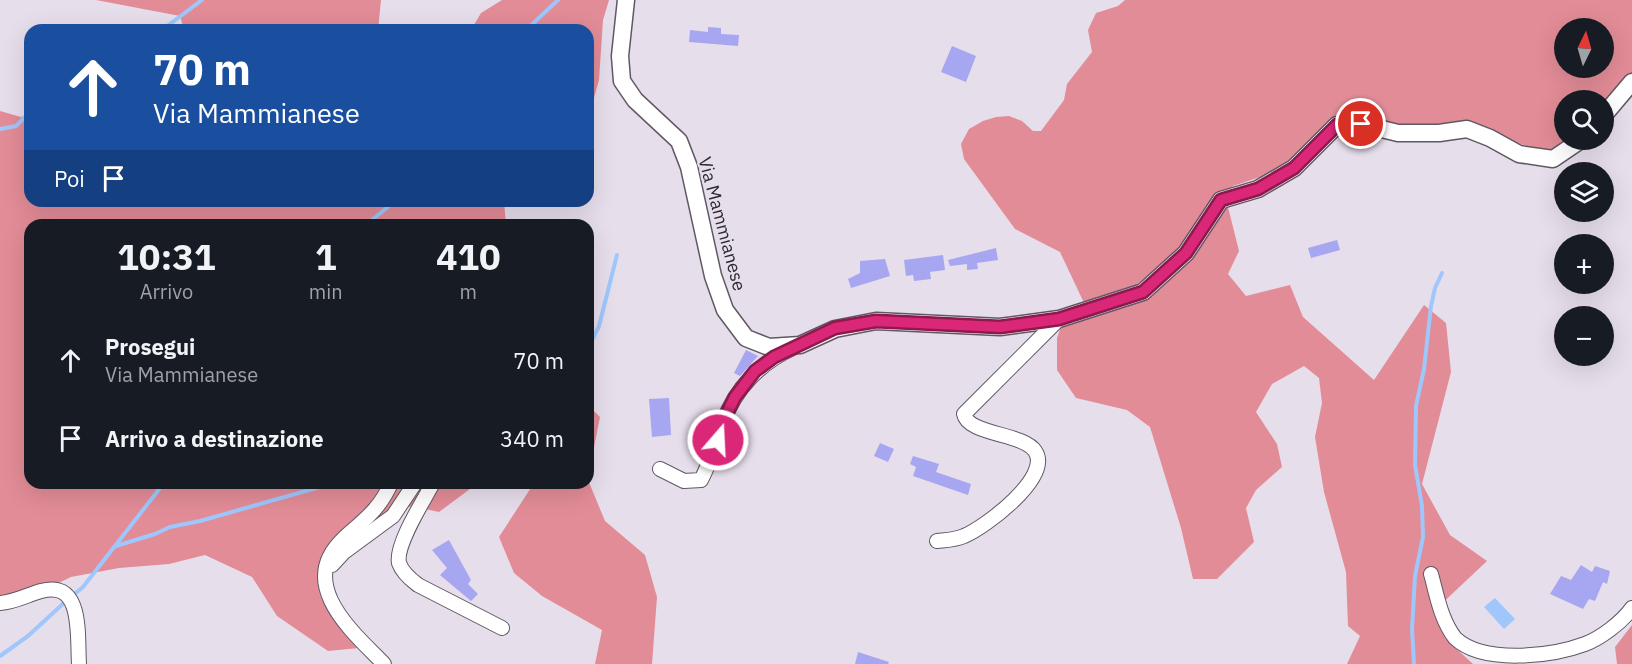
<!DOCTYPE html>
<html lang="it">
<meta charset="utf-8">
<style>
body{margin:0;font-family:"IBM Plex Sans",sans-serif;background:#242831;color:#f1f3f6;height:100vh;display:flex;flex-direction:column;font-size:22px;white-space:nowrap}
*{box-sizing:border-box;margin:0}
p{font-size:20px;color:#9ea1a6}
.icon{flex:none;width:33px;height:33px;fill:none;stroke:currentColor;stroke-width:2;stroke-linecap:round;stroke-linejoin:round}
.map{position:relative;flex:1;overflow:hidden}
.panel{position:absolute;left:24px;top:219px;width:570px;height:270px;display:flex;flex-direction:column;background:#171b24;border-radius:18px;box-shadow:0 6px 24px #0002}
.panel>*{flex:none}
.guide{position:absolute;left:24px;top:24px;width:570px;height:183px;border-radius:18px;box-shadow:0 6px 24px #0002;background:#1a4fa0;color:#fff;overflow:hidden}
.needle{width:39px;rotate:5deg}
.fabs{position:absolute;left:1554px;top:18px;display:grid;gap:12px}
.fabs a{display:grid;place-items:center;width:60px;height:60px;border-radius:50%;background:#171b24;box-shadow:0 6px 24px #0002;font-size:30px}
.pin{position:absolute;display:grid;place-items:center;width:51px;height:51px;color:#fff;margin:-26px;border:3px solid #fff;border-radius:50%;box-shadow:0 2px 6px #0007}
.me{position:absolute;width:66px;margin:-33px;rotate:19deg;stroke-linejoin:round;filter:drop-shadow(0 0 4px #0008)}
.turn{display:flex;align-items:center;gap:21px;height:126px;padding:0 30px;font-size:27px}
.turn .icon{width:78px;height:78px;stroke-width:2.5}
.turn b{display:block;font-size:42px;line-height:51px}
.then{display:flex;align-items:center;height:57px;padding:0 30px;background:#0003;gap:12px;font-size:22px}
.eta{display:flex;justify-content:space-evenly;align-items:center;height:102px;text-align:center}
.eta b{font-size:36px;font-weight:700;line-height:42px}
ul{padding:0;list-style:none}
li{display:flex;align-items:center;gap:18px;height:78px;padding:0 30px}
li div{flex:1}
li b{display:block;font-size:22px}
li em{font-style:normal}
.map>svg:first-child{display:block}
</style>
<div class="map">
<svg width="1632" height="664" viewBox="0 0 1632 664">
<rect width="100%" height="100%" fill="#e7deec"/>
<g fill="#e28c97" fill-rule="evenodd">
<polygon points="96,0 381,0 378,30 184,30 180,16"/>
<polygon points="502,0 609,0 603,20 599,80 588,119 588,30 471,30 481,13"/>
<path d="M 1125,0 L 1632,0 L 1632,73 L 1604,108 L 1604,100 L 1564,100 L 1564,140 L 1574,140 L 1544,152 L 1515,142 L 1417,129 L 1356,117 L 1311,141 L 1278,171 L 1233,186 L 1209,205 L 1173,257 L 1136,285 L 1085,305 L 1060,252 L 1015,229 L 964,159 L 961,144 L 969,129 L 983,121 L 996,117 L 1009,116 L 1022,121 L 1033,131 L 1041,131 L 1064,100 L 1067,84 L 1092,52 L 1088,30 L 1096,13 L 1118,6 ZM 1564,28 L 1604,28 L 1604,68 L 1564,68 Z"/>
<polygon points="0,111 21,117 30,114 30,201 504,201 506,225 30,225 30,483 478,483 439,512 412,506 384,515 323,556 321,595 359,648 328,651 277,616 252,577 205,555 169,564 119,568 71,577 0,611"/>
<polygon points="1228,207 1239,251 1228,274 1246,296 1290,285 1303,317 1374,380 1424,305 1446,323 1451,372 1422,484 1450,535 1487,561 1434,611 1449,642 1473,664 1347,664 1360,636 1348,626 1346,572 1324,492 1315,437 1322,403 1319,378 1304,366 1272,384 1256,412 1277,444 1282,467 1256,490 1246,508 1254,542 1217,579 1193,579 1181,528 1150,427 1127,410 1076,398 1057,370 1057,338 1062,324 1151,293"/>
<polygon points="588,405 600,417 588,478"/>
<polygon points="588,480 605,521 645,555 657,597 652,664 595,664 602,630 542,596 514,573 499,537 534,483 588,483"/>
<polygon points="1632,625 1632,664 1617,664 1615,647"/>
</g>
<polygon fill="#9fc7fb" points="1495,598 1515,619 1504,629 1484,607"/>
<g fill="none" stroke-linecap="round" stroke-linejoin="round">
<g stroke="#9fc7fb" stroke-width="4">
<polyline points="162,30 202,0"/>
<polyline points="526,30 558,0"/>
<polyline points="0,129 16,126 30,112"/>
<polyline points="366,225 395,201"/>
<polyline points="588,348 599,326 617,255"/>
<polyline points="116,546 155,534 170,527 200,521 334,483"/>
<polyline points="72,596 83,587 164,483"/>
<polyline points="0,656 28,636 66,601"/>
<polyline points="1414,664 1412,629 1415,576 1423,537 1422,506 1415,465 1416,406 1424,369 1431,306 1435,288 1442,273"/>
</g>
</g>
<g fill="#a7a6f0">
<polygon points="708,27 721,28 721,34 739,35 738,46 689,42 690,30 708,32"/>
<polygon points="952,46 976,56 966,82 941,72"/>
<polygon points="1337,240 1340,250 1311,258 1308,248"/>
<polygon points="996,248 998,260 977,263 978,269 967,270 967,264 950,266 948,260"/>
<polygon points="943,255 945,270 930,272 931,279 914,281 913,275 906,276 904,260"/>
<polygon points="885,259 890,276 851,288 848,279 860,273 860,261"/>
<polygon points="746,350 758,356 740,376 734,373"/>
<polygon points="669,398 671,435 652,437 649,399"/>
<polygon points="880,443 894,449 888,462 874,456"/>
<polygon points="913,456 939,464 936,472 971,484 968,495 913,476 916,467 910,464"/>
<polygon points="449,540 471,580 468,584 478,594 471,601 440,575 447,568 432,550"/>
<polygon points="1581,565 1592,572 1595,566 1610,571 1607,584 1603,582 1595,601 1589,599 1583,609 1550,594 1561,576 1571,580"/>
<polygon points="858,652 889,662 888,664 855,664"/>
</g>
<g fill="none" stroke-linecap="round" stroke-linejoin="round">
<g stroke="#605864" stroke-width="16">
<g id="minor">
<path d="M 660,469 L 684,481 L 701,480 C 711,461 716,444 723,423 C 735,388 761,362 795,347"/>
<path d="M 433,483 C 424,500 395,545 399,563 C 402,572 410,579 418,585 L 502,628"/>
<path d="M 937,541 C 946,540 955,540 964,536 C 984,528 1053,477 1035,451 C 1023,433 968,435 964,414 L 1059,319"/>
<polyline points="332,565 344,552 393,516 415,483"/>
<path d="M 1431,574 C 1437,596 1441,620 1455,638 C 1482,664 1550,657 1585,644 C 1601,638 1622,622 1632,608"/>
<path d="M 0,603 C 15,602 27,595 41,591 C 84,579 77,637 79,664"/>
<path d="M 384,664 C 353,632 295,584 344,538 C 364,520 380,509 391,483"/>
</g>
</g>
<g stroke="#605864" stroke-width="19">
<g id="major">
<polyline points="626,0 620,56 622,81 635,100 679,141 689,167 713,276 725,310 746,338 769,347 800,345 835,329 876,321 1000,327 1059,319 1143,292 1186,253 1221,200 1258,189 1294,168 1337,125 1361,124 1398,133 1439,133 1467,129 1490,138 1519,154 1553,159 1581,140"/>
<polyline points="1604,115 1632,82"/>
</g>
</g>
<use href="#minor" stroke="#fff" stroke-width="14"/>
<use href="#major" stroke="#fff" stroke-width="16"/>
</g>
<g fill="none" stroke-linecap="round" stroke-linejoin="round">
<g stroke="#8e194d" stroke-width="15">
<polyline id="route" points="718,440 723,421 735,397 755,371 774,357 835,328 876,321 1000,327 1059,319 1143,292 1186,253 1221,200 1258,189 1294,168 1337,125 1361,124"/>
</g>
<use href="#route" stroke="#db2777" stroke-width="10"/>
</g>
<g text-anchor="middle" stroke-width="4.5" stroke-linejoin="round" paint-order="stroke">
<g font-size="18" fill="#2d2a2f" stroke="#e7deec">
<text transform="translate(722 224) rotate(75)" y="6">Via Mammianese</text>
</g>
</g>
</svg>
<div class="fabs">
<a><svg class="needle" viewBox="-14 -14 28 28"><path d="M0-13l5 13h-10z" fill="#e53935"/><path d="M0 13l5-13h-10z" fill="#9ea1a6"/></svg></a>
<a><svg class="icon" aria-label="search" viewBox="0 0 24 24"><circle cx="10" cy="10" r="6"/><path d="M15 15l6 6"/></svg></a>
<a><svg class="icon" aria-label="layers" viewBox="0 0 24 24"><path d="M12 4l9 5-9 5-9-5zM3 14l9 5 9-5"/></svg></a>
<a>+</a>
<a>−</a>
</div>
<div class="pin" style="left:1361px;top:124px;background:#d93025"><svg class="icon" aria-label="arrive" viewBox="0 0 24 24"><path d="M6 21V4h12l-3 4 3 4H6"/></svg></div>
<svg class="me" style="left:718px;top:440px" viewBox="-20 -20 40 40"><circle r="17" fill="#db2777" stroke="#fff" stroke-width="3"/><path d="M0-11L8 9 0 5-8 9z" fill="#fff"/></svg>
<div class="guide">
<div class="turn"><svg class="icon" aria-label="ahead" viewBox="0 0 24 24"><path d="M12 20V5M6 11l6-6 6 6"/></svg><div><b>70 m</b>Via Mammianese</div></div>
<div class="then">Poi<svg class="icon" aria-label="arrive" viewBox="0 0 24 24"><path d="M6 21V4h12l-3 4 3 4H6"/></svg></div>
</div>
<section class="panel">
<div class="eta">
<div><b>10:31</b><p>Arrivo</p></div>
<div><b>1</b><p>min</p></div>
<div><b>410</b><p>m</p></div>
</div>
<ul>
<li><svg class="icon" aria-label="ahead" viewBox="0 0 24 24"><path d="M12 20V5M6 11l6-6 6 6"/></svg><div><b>Prosegui</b><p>Via Mammianese</p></div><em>70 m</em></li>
<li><svg class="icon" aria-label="arrive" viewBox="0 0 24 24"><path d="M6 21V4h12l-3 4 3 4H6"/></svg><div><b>Arrivo a destinazione</b></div><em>340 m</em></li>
</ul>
</section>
</div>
